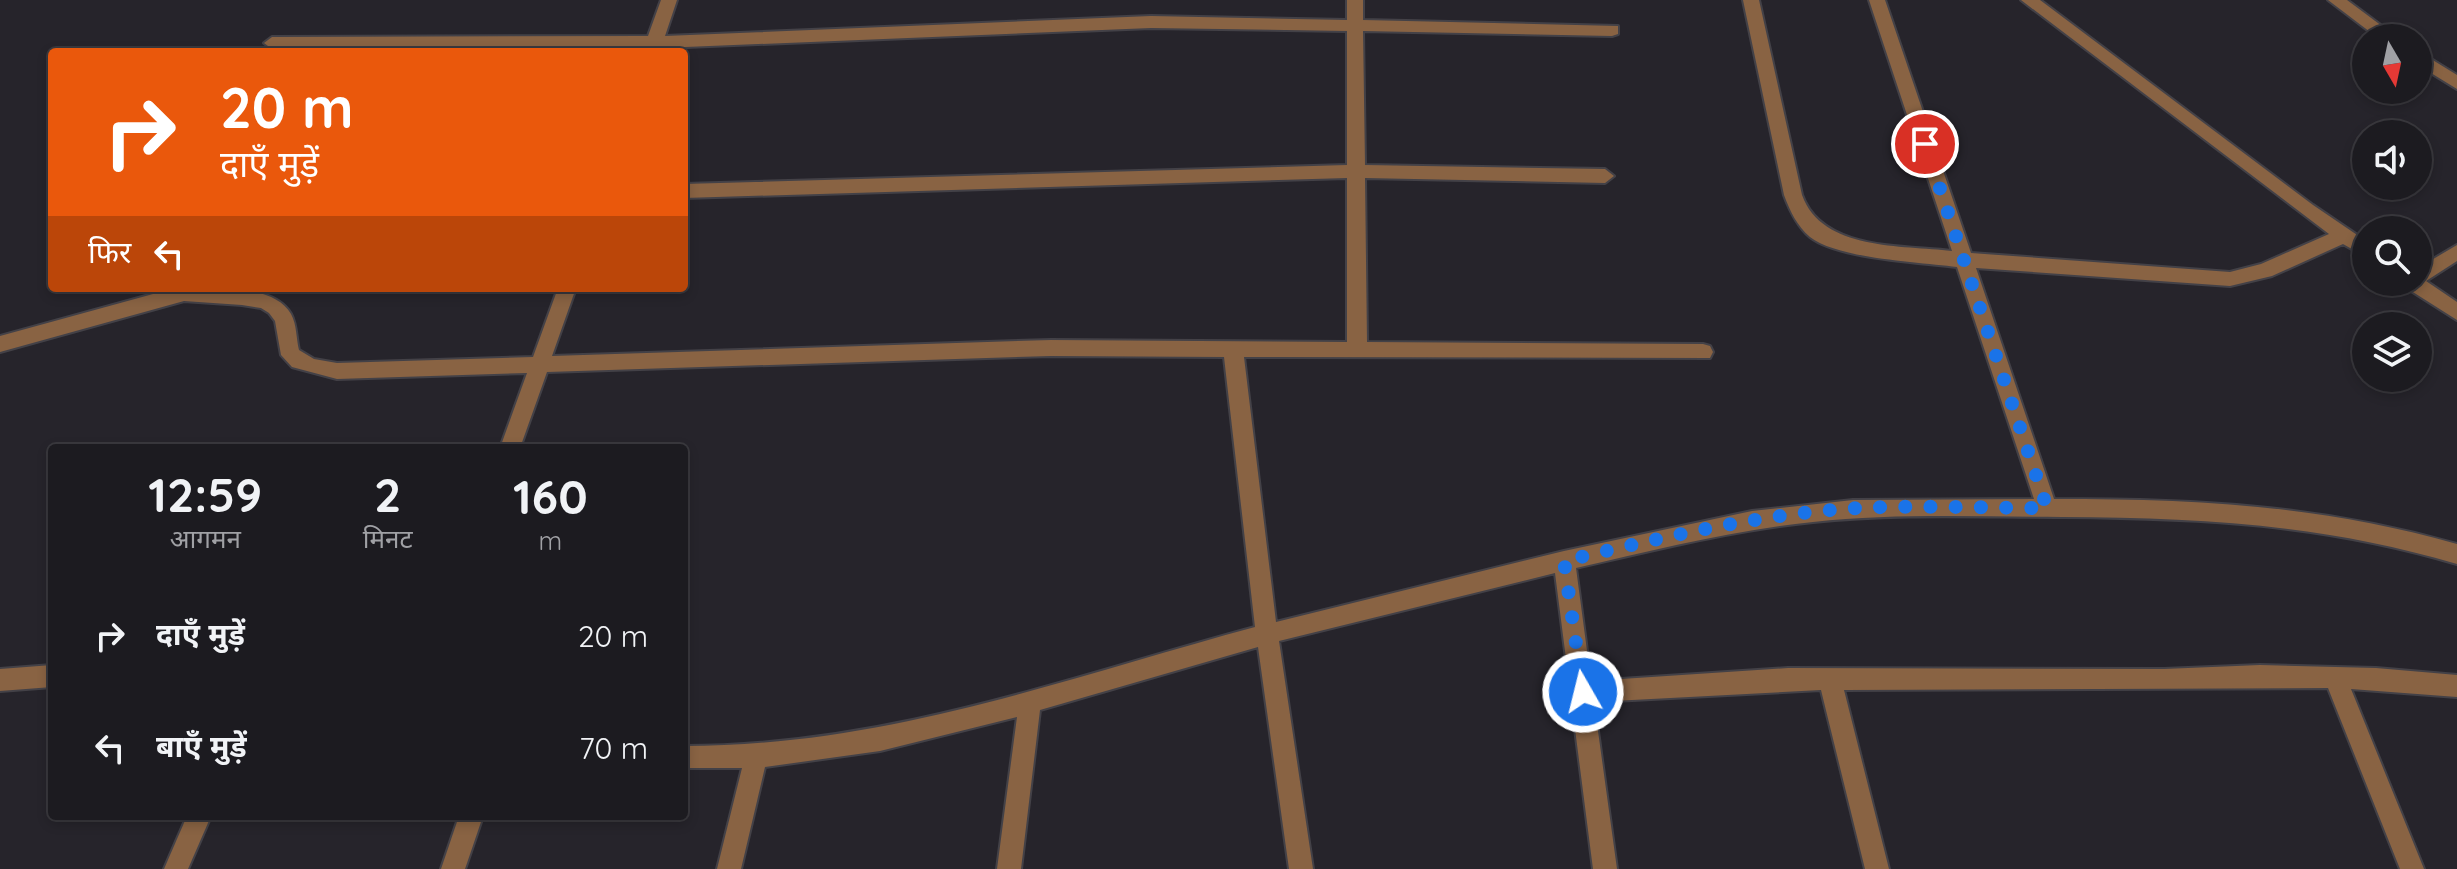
<!DOCTYPE html>
<html lang="hi">
<meta charset="utf-8">
<style>
body{margin:0;font-family:Quicksand,"Noto Sans Devanagari",sans-serif;background:#252429;color:#f1f3f6;height:100vh;display:flex;flex-direction:column;font-size:30px;white-space:nowrap}
*{box-sizing:border-box;margin:0}
p{font-size:26px;color:#a0a1a5}
.icon{flex:none;width:44px;height:44px;fill:none;stroke:currentColor;stroke-width:2;stroke-linecap:round;stroke-linejoin:round}
.map{position:relative;flex:1;overflow:hidden}
.side{position:absolute;left:48px;top:444px;width:640px;height:376px;display:flex;flex-direction:column;background:#1c1b20;border-radius:8px;box-shadow:0 4px 12px #0003,0 0 0 2px #3a393e}
.side>*{flex:none}
.guide{position:absolute;left:48px;top:48px;width:640px;height:244px;border-radius:8px;box-shadow:0 4px 12px #0003,0 0 0 2px #3a393e;background:#ea580c;color:#fff;overflow:hidden}
.needle{width:52px;rotate:171deg}
.fabs{position:absolute;left:2352px;top:24px;display:grid;gap:16px}
.fabs a{display:grid;place-items:center;width:80px;height:80px;border-radius:50%;background:#1c1b20;box-shadow:0 4px 12px #0003,0 0 0 2px #3a393e;font-size:40px}
.pin{position:absolute;display:grid;place-items:center;width:68px;height:68px;color:#fff;margin:-34px;border:4px solid #fff;border-radius:50%;box-shadow:0 2px 8px #0007}
.me{position:absolute;width:88px;margin:-44px;rotate:352deg;stroke-linejoin:round;filter:drop-shadow(0 0 6px #0008)}
.turn{display:flex;align-items:center;gap:28px;height:168px;padding:0 40px;font-size:36px}
.turn .icon{width:104px;height:104px;stroke-width:2.5}
.turn b{display:block;font-size:56px;line-height:68px}
.then{display:flex;align-items:center;height:76px;padding:0 40px;background:#0003;gap:16px;font-size:30px}
.eta{display:flex;justify-content:space-evenly;align-items:center;height:136px;text-align:center}
.eta b{font-size:48px;font-weight:800;line-height:56px}
ul{padding:0;list-style:none}
li{display:flex;align-items:center;gap:24px;height:112px;padding:0 40px}
li div{flex:1}
li b{display:block;font-size:30px}
li em{font-style:normal}
.map>svg:first-child{display:block}
</style>
<div class="map">
<svg width="2457" height="869" viewBox="0 0 2457 869">
<rect width="100%" height="100%" fill="#26242b"/>
<g fill="none" stroke-linecap="round" stroke-linejoin="round">
<g stroke="#434147" stroke-width="4">
<g id="minor">
<path d="M 661,0 L 677,0 L 665,36 L 1151,16 L 1347,20 L 1347,0 L 1363,0 L 1363,20 L 1618,26 L 1618,34 L 1612,36 L 1363,31 L 1365,165 L 1605,169 L 1614,176 L 1605,183 L 1365,178 L 1367,342 L 1703,344 L 1710,346 L 1713,352 L 1710,358 L 1244,357 L 1276,622 L 1564,551 L 1752,511 L 1853,500 L 2034,499 L 1957,267 C 1920,262 1838,259 1810,237 C 1797,226 1790,211 1784,195 L 1743,0 L 1759,0 L 1802,195 C 1822,251 1902,245 1952,251 L 1869,0 L 1885,0 L 1971,253 L 2230,272 L 2261,264 L 2329,234 L 2021,0 L 2040,0 L 2313,205 L 2366,241 L 2366,257 L 2343,244 L 2272,276 L 2230,286 L 1976,268 L 2054,499 C 2197,499 2319,505 2457,544 L 2457,564 C 2322,524 2202,518 2062,517 C 1979,517 1896,513 1813,522 C 1733,530 1654,550 1576,568 L 1591,681 L 1788,668 L 2164,669 L 2260,665 L 2376,668 L 2457,675 L 2457,697 L 2351,689 L 2424,869 L 2400,869 L 2328,688 L 1844,690 L 1889,869 L 1865,869 L 1821,690 L 1594,702 L 1617,869 L 1593,869 L 1555,573 L 1279,641 L 1313,869 L 1289,869 L 1258,647 L 1040,710 L 1021,869 L 997,869 L 1017,717 L 880,751 L 765,767 L 741,869 L 717,869 L 742,768 L 684,768 L 684,746 C 886,746 1063,679 1255,627 L 1224,357 L 1051,356 L 547,372 L 520,448 L 500,448 L 527,373 L 337,379 L 292,367 L 281,355 L 275,321 L 269,313 L 261,308 L 242,305 L 184,301 L 0,352 L 0,336 L 164,291 L 163,288 C 197,288 272,280 291,314 C 297,325 296,338 299,350 L 314,359 L 337,363 L 533,357 L 558,288 L 576,288 L 552,356 L 1051,340 L 1347,342 L 1347,178 L 684,198 L 684,184 L 1347,165 L 1347,31 L 1151,28 L 661,48 L 659,52 L 643,52 L 644,48 L 272,49 L 264,43 L 272,37 L 648,36 Z"/>
<polygon points="2328,0 2347,0 2398,38 2378,38"/>
<polygon points="2418,51 2457,75 2457,89 2418,65"/>
<polygon points="2457,245 2457,261 2426,281 2457,302 2457,320 2405,287 2403,282 2418,282 2418,268"/>
<polygon points="52,665 52,687 0,691 0,669"/>
<polygon points="187,816 211,816 188,869 164,869"/>
<polygon points="459,816 483,816 465,869 441,869"/>
</g>
</g>
<use href="#minor" fill="#896343" fill-rule="evenodd"/>
</g>
<g fill="none" stroke-linecap="round" stroke-linejoin="round">
<path stroke="#1a73e8" stroke-width="14" stroke-dasharray="0 25.2" d="M 1583,692 L 1564,561 C 1661,538 1758,514 1858,508 C 1920,505 1984,508 2047,508 L 1925,144"/>
</g>
</svg>
<div class="fabs">
<a><svg class="needle" viewBox="-14 -14 28 28"><path d="M0-13l5 13h-10z" fill="#e53935"/><path d="M0 13l5-13h-10z" fill="#a0a1a5"/></svg></a>
<a><svg class="icon" aria-label="sound" viewBox="0 0 24 24"><path d="M4 9h4l5-4v14l-5-4H4zM17 9q2 3 0 6"/></svg></a>
<a><svg class="icon" aria-label="search" viewBox="0 0 24 24"><circle cx="10" cy="10" r="6"/><path d="M15 15l6 6"/></svg></a>
<a><svg class="icon" aria-label="layers" viewBox="0 0 24 24"><path d="M12 4l9 5-9 5-9-5zM3 14l9 5 9-5"/></svg></a>
</div>
<div class="pin" style="left:1925px;top:144px;background:#d93025"><svg class="icon" aria-label="arrive" viewBox="0 0 24 24"><path d="M6 21V4h12l-3 4 3 4H6"/></svg></div>
<svg class="me" style="left:1583px;top:692px" viewBox="-20 -20 40 40"><circle r="17" fill="#1a73e8" stroke="#fff" stroke-width="3"/><path d="M0-11L8 9 0 5-8 9z" fill="#fff"/></svg>
<div class="guide">
<div class="turn"><svg class="icon" aria-label="right" viewBox="0 0 24 24"><path d="M7 20v-9h11M14 6l5 5-5 5"/></svg><div><b>20 m</b>दाएँ मुड़ें</div></div>
<div class="then">फिर<svg class="icon" aria-label="left" viewBox="0 0 24 24"><path d="M17 20v-9H6M10 6l-5 5 5 5"/></svg></div>
</div>
<section class="side">
<div class="eta">
<div><b>12:59</b><p>आगमन</p></div>
<div><b>2</b><p>मिनट</p></div>
<div><b>160</b><p>m</p></div>
</div>
<ul>
<li><svg class="icon" aria-label="right" viewBox="0 0 24 24"><path d="M7 20v-9h11M14 6l5 5-5 5"/></svg><div><b>दाएँ मुड़ें</b></div><em>20 m</em></li>
<li><svg class="icon" aria-label="left" viewBox="0 0 24 24"><path d="M17 20v-9H6M10 6l-5 5 5 5"/></svg><div><b>बाएँ मुड़ें</b></div><em>70 m</em></li>
</ul>
</section>
</div>
